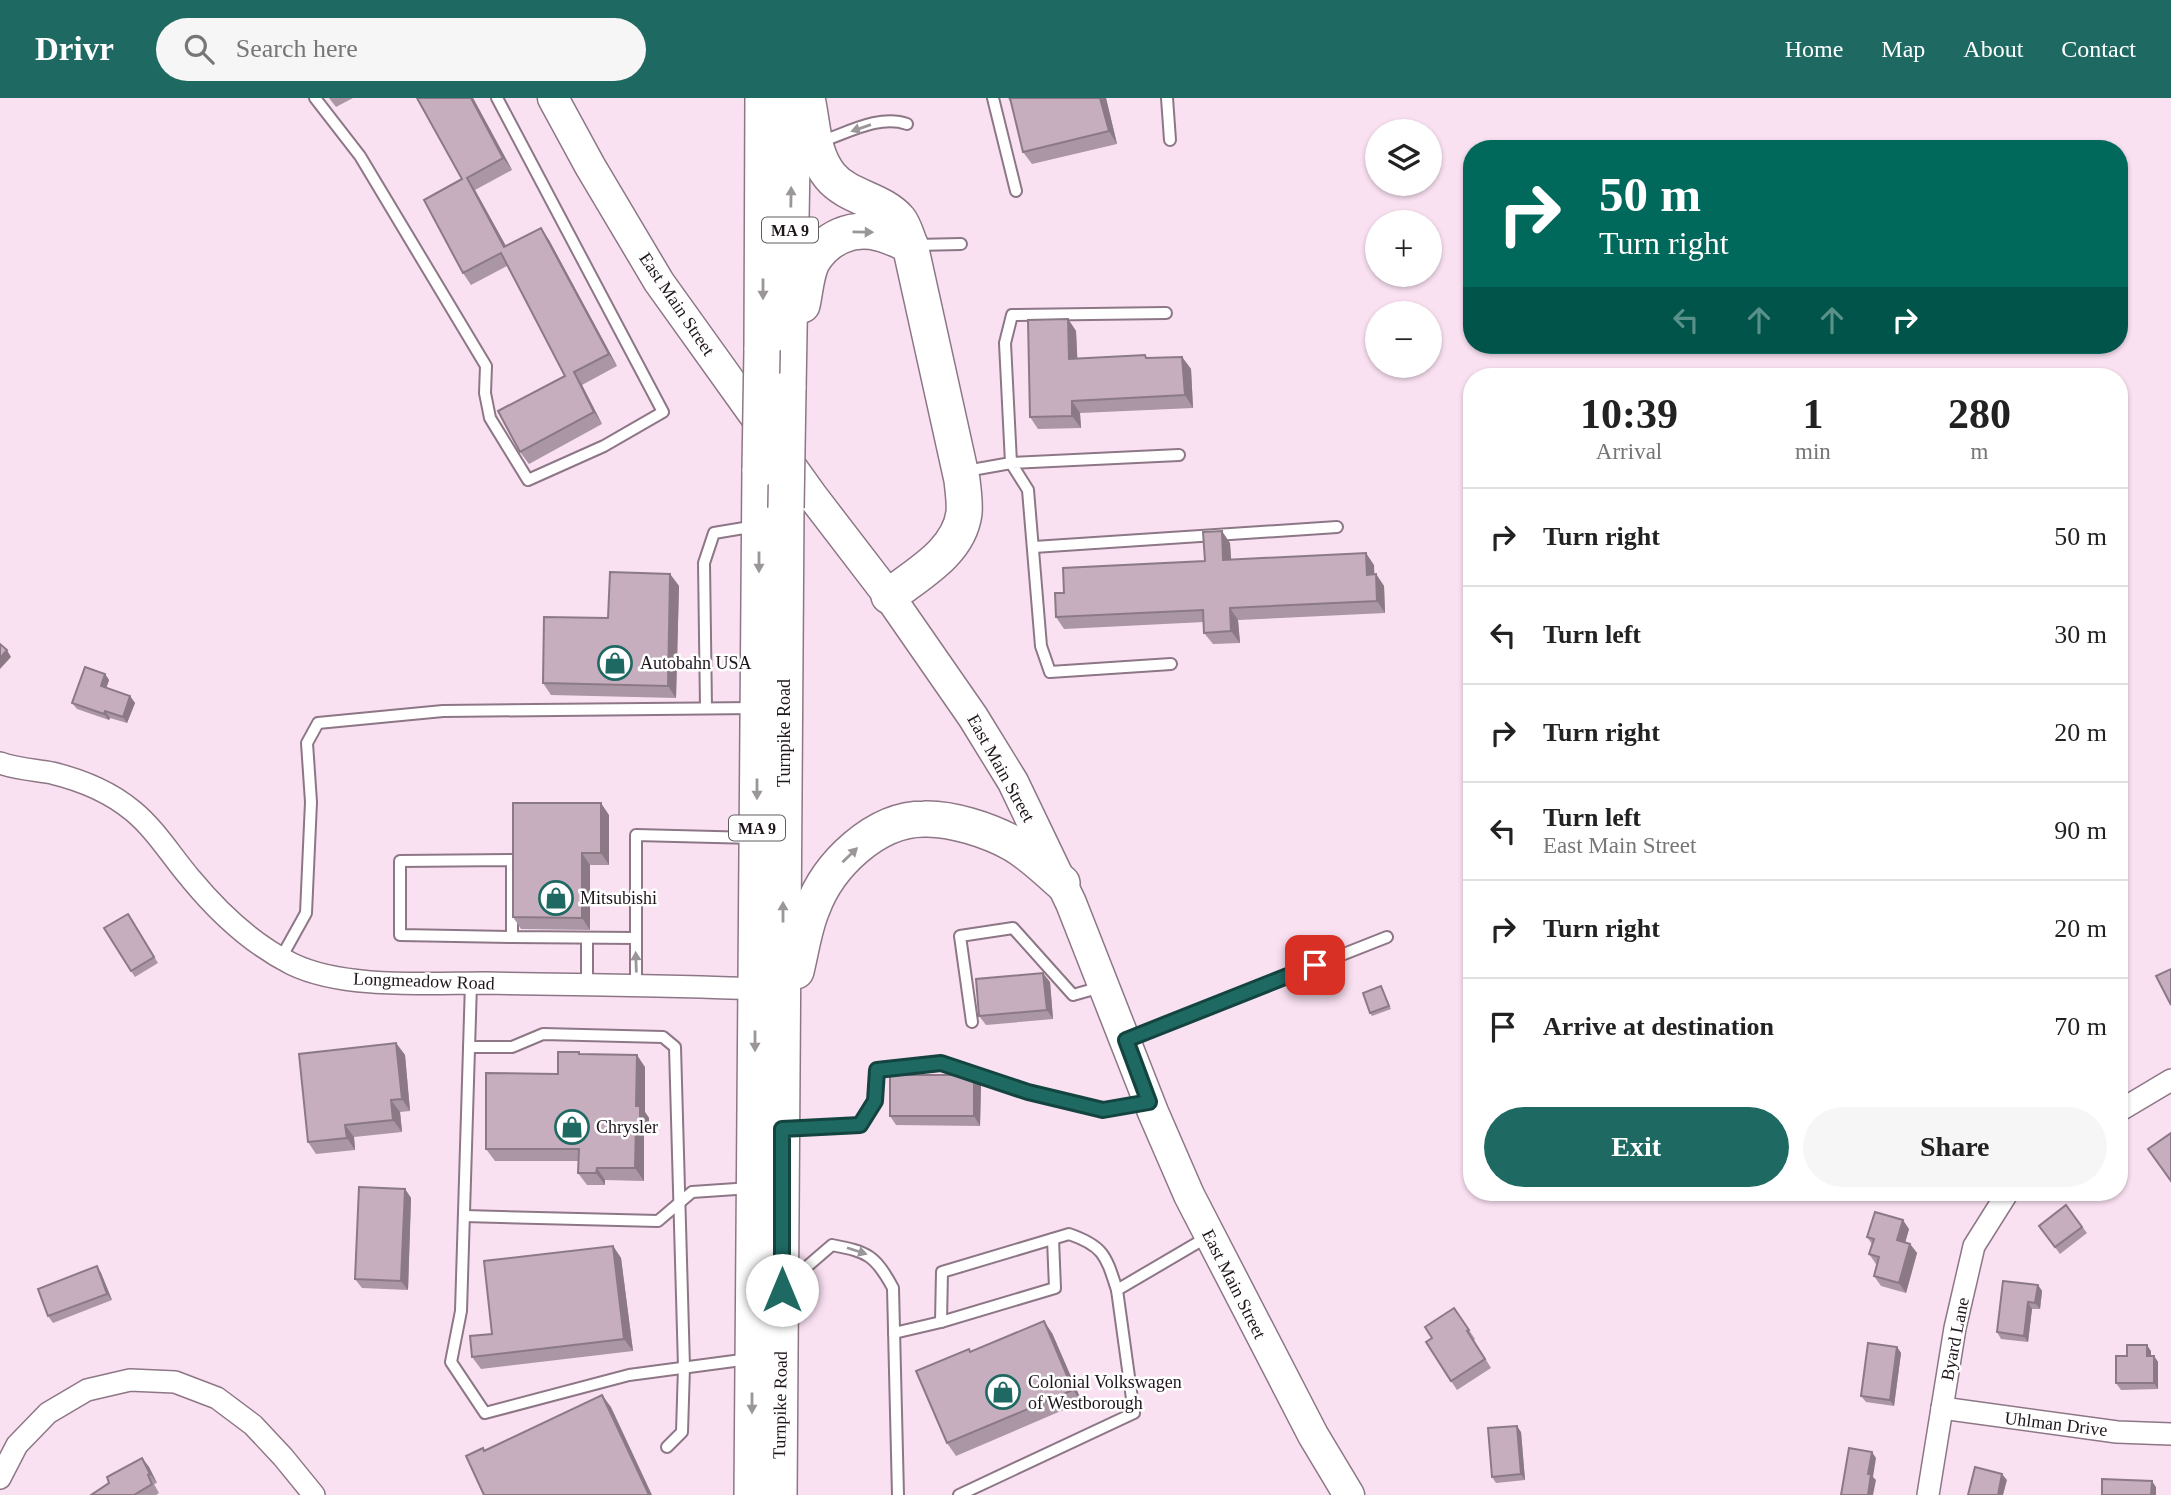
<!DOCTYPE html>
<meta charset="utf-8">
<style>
body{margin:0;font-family:"Times New Roman",serif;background:#f6f6f6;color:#222;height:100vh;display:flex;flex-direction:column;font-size:26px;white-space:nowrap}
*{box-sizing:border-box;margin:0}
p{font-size:23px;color:#767676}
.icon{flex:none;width:38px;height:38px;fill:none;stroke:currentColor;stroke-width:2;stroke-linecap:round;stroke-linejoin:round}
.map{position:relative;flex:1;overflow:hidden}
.side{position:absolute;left:1463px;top:270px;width:665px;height:833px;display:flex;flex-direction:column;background:#fff;border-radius:28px;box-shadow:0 2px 5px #0004}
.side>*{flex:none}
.top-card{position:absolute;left:1463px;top:42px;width:665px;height:214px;border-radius:28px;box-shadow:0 2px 5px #0004;background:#00695c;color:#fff;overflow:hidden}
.fabs{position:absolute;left:1365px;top:21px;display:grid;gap:14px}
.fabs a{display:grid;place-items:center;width:77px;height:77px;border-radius:50%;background:#fff;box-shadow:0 2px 5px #0004;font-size:35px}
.pin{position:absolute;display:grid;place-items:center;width:60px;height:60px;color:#fff;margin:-30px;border-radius:14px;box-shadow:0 4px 10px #0006}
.me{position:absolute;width:77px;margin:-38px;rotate:0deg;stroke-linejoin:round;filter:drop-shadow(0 0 5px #0008)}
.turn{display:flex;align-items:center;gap:24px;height:147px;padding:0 21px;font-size:32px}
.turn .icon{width:91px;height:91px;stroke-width:2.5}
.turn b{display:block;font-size:49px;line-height:60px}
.lanes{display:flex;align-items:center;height:66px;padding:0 21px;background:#0003;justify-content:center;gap:35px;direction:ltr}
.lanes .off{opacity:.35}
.eta{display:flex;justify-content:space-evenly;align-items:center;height:119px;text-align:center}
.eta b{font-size:42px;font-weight:800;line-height:49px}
.action{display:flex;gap:14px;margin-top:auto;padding:14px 21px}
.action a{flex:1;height:80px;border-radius:42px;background:#1f6963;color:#fff;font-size:28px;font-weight:800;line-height:80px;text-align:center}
.action a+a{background:#f6f6f6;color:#222}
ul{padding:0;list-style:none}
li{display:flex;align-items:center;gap:21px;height:98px;padding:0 21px;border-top:2px solid #e0e0e0}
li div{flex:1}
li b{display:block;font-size:26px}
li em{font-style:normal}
header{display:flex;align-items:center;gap:42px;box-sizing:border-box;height:98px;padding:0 35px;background:#1f6963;color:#fff}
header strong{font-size:33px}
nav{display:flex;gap:38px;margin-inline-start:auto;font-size:24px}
.search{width:490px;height:63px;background:#f6f6f6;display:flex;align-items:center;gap:18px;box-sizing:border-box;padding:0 24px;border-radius:38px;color:#767676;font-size:26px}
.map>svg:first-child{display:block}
</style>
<header>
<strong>Drivr</strong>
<div class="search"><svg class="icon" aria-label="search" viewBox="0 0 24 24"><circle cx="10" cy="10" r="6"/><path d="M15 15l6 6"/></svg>Search here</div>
<nav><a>Home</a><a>Map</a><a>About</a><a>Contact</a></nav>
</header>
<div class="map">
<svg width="2171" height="1397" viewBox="0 0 2171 1397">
<rect width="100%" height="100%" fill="#fae1f2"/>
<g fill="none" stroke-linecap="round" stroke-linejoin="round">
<g stroke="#8d7786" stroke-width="14">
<g id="service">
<polyline points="315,0 360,58 486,268 485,295 490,320 528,382 604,348 663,314 497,0"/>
<polyline points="993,0 1016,93"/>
<polyline points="1167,0 1170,42"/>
<path d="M 820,44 C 847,35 880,16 907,26"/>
<polyline points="916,147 961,146"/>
<polyline points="966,373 1011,365 1005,245 1012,217 1166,215"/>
<polyline points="1034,449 1337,429"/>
<polyline points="1171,566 1050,574 1041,548 1028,392 1011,365 1179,357"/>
<polyline points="706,610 704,465 714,435 756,428"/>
<polyline points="512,839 400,837 400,763 512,762 512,839 635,840"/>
<polyline points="281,860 306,815 311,704 307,645 318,625 443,613 755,610"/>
<polyline points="471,885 461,1213 451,1264 485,1315 629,1277 749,1261"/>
<polyline points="587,886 587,840"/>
<polyline points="636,887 636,737 754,740"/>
<polyline points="972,924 960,838 1013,830 1073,897 1101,889"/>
<polyline points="1126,942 1387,839"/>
<polyline points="469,949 512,949 543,936 663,939 675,949 684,1269 682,1334 667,1349"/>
<polyline points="785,1031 860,1027 875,1003 878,972 941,965 1028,994 1103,1012 1146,1004"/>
<polyline points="464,1118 658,1123 692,1094 751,1090"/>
<path d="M 789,1184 L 832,1147 C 868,1154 875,1157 893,1190 L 898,1397"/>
<polyline points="941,1224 1055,1190 1053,1141"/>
<path d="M 894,1235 L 941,1224 L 942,1174 L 1069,1136 C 1104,1148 1106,1158 1117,1192"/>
<polyline points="959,1397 1134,1315 1117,1192 1209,1138"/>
</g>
</g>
<g stroke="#8d7786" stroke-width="24">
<g id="minor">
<path d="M 0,665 C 17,671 35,672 52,675 C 81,682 109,693 133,713 C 156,732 172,759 191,781 C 219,815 252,846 292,866 C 343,891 428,885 485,885 C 575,887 665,887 755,891"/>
<polyline points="2119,1013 2171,982"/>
<polyline points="1942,1310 2117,1334 2171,1336"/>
<polyline points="0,1380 17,1347 48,1315 87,1292 130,1282 175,1284 217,1300 253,1327 283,1359 314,1397"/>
<polyline points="1928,1397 1955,1230 1974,1148 2008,1094"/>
</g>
</g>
<g stroke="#8d7786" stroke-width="33">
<polyline id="secondary" points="553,0 590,68 659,184 813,399 889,498 973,619 1013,684 1071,805 1153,1014 1189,1097 1313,1337 1349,1397"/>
</g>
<g stroke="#8d7786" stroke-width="38">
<g id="trunk">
<path d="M 807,0 C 813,27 812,56 830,78 C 848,100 881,101 899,122 C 904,128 907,140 910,147 L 962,382 C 963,392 965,404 964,415 C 959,454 918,476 889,498"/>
<path d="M 802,207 C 805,194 806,176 812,164 C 826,140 852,128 879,135 C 889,137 900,143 910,147"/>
<polyline points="762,252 763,0"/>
<polyline points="788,291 793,8"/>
<path d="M 796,873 C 801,853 804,830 812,811 C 828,767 875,721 924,721 C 951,720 988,732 1012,745 C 1030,755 1046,771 1062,785"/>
<polyline points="752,1397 760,371"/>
<polyline points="779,1397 786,410"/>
</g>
</g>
<use href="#service" stroke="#fff" stroke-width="10"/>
<use href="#minor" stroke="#fff" stroke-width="21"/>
<use href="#secondary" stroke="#fff" stroke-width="30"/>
<use href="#trunk" stroke="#fff" stroke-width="35"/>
<g stroke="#8d7786" stroke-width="38" stroke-linecap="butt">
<g id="trunk-bridge">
<polyline points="760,371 762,252"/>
<polyline points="786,410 788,291"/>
</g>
</g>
<use href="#trunk-bridge" stroke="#fff" stroke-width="35"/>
</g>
<g fill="#aa96a4">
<polygon points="329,0 353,0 336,9"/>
<polygon points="473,0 512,72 475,92 506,148 549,142 617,268 582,287 602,326 529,366 520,354 565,278 507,168 471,187 463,175 462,81"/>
<polygon points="1008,0 1106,0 1117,46 1032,66 1023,54 1011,5"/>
<polygon points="1068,221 1076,233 1077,260 1148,260 1182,259 1191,271 1193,310 1080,315 1081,330 1038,331 1030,319"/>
<polygon points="1230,445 1231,462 1374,467 1374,476 1376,476 1384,488 1385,515 1238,522 1240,545 1213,546 1204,535 1204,524 1064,531 1056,519 1064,495 1205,463"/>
<polygon points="670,476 679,488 676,600 551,597 543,585 608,520"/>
<polygon points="105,576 109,582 106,590 130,598 135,605 127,625 110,620 109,622 77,611 72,605"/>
<polygon points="609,717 609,767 590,767 590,832 521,831 513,819"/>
<polygon points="132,822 158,865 135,879 131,873"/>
<polygon points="1050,884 1053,921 986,927 979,918"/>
<polygon points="1381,888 1391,911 1372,918 1370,915"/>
<polygon points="396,945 405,957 410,1013 400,1014 402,1034 354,1039 355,1052 316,1056 308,1044"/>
<polygon points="581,956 645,969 645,1014 649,1020 649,1037 644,1037 644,1083 605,1082 605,1087 587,1087 578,1075 579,1063 495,1063 486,1051 558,976"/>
<polygon points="981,987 980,1028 896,1027 890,1018"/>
<polygon points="405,1091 411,1100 408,1192 362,1190 355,1181"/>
<polygon points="2066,1107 2087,1135 2060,1156 2039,1128"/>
<polygon points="1909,1131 1905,1145 1910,1146 1917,1155 1906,1195 1881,1188 1874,1178 1877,1166 1876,1166 1869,1156 1872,1146 1867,1139"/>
<polygon points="613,1148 621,1160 633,1253 481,1271 472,1259 492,1236"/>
<polygon points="97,1168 101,1175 112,1202 53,1225 48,1218"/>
<polygon points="2038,1187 2042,1193 2040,1211 2032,1211 2028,1244 2001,1241 1997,1234"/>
<polygon points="1454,1210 1475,1241 1474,1242 1491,1270 1457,1292 1451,1283 1432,1240"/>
<polygon points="1052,1235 1082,1304 956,1358 947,1345"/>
<polygon points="1897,1249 1901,1255 1894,1308 1866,1304 1861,1298"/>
<polygon points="2151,1253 2151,1258 2154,1258 2158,1264 2158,1291 2121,1292 2116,1285 2127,1258"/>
<polygon points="1521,1334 1525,1382 1496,1385 1492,1379"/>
<polygon points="142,1360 149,1369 157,1385 154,1386 159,1395 156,1397 91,1397"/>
</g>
<g fill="#8b7a86">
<polygon points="471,0 473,0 512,72 503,60"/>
<polygon points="1100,0 1106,0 1117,46 1109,33"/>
<polygon points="467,80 475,92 513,161 504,149"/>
<polygon points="541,130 549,142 617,268 609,256"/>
<polygon points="1068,221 1076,233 1078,273 1069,261"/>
<polygon points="1182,259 1191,271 1193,310 1185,297"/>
<polygon points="574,274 582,287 602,326 594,314"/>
<polygon points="1072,303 1080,315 1081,330 1072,318"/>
<polygon points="1222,433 1230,445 1232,474 1223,462"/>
<polygon points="1366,455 1374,467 1375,488 1367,477"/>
<polygon points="670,476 679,488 676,600 668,588"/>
<polygon points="1376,476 1384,488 1385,515 1377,503"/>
<polygon points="1230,510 1238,522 1240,545 1231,533"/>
<polygon points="7,552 11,559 0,571 0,560"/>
<polygon points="105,576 109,582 105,594 101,588"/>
<polygon points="130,598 135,605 127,625 123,619"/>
<polygon points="105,613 110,620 109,622 104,616"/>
<polygon points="601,705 609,717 609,767 601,755"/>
<polygon points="582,755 590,767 590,832 582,820"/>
<polygon points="1043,875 1050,884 1053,921 1047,912"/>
<polygon points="396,945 405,957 410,1013 402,1001"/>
<polygon points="637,957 645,969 645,1014 649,1020 649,1037 640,1025 636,1008"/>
<polygon points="974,977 981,987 980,1028 974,1018"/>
<polygon points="391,1002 400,1014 402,1034 393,1022"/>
<polygon points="636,1025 644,1037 644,1083 635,1070"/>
<polygon points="345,1027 354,1039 355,1052 347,1040"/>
<polygon points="597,1070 605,1082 605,1087 596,1075"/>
<polygon points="405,1091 411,1100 408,1192 401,1183"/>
<polygon points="1903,1122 1909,1131 1903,1152 1897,1142"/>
<polygon points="1910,1146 1917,1155 1906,1195 1899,1185"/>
<polygon points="613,1148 621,1160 633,1253 624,1241"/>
<polygon points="97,1168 101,1175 112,1202 107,1196"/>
<polygon points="2038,1187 2042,1193 2040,1211 2035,1205"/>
<polygon points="2028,1204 2032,1211 2028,1244 2024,1238"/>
<polygon points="1044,1223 1052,1235 1082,1304 1073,1292"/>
<polygon points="2147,1247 2151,1253 2151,1264 2147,1258"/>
<polygon points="1897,1249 1901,1255 1894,1308 1890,1302"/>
<polygon points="2154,1258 2158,1264 2158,1291 2154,1285"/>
<polygon points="602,1297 611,1309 652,1397 649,1397"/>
<polygon points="1517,1328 1521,1334 1525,1382 1521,1376"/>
<polygon points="1872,1354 1876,1360 1873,1379 1876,1382 1873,1397 1868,1397 1868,1376"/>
<polygon points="142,1360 149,1369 157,1385 150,1376"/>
<polygon points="2002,1376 2007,1382 2003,1397 1998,1397"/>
<polygon points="2152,1383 2156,1389 2156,1397 2151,1397"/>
</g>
<g fill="#c6aebf" stroke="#8b7a86" stroke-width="2">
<polygon points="417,0 471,0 503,60 467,80 504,149 541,130 609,256 574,274 594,314 520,354 498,313 565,278 501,155 463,175 424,102 462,81"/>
<polygon points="1010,0 1100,0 1109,33 1023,54"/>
<polygon points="1068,221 1069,261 1145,257 1146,260 1182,259 1185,297 1072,303 1072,318 1030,319 1028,222"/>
<polygon points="1222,433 1223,462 1366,455 1367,477 1376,476 1377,503 1230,510 1231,533 1204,535 1203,512 1056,519 1055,495 1064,495 1063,470 1205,463 1203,434"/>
<polygon points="610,474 670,476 668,588 543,585 544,519 608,520"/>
<polygon points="0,546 7,552 0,560"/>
<polygon points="85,569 105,576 101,588 130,598 123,619 105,613 104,616 72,605"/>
<polygon points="513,705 601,705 601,755 582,755 582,820 513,819"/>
<polygon points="128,816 154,859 131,873 104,830"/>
<polygon points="2171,871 2171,907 2156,878"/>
<polygon points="1043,875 1047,912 979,918 976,881"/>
<polygon points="1381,888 1389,908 1370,915 1363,895"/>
<polygon points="396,945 402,1001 391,1002 393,1022 345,1027 347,1040 308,1044 299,956"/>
<polygon points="558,954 579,954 579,956 637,957 636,1008 640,1008 640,1025 636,1025 635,1070 597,1070 596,1075 578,1075 579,1051 486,1051 486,975 558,976"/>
<rect x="890" y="977" width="84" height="41"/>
<polygon points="2171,1035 2171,1083 2148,1051"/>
<polygon points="359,1089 405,1091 401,1183 355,1181"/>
<polygon points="2066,1107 2082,1129 2055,1149 2039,1128"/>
<polygon points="1875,1114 1903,1122 1897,1142 1910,1146 1899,1185 1874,1178 1879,1159 1869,1156 1874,1141 1867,1139"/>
<polygon points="613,1148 624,1241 472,1259 470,1238 492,1236 484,1163"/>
<polygon points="97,1168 107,1196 48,1218 38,1191"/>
<polygon points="2003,1183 2038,1187 2035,1205 2028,1204 2024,1238 1997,1234"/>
<polygon points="1454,1210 1469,1232 1467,1233 1485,1261 1451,1283 1426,1244 1432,1240 1425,1229"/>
<polygon points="1044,1223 1073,1292 947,1345 916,1273 969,1251 970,1254"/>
<polygon points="1868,1245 1897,1249 1890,1302 1861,1298"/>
<polygon points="2127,1247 2147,1247 2147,1258 2154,1258 2154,1285 2116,1285 2116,1258 2127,1258"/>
<polygon points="602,1297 649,1397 484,1397 466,1358 483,1350 484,1353"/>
<polygon points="1517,1328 1521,1376 1492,1379 1488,1330"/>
<polygon points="1849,1350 1872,1354 1868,1376 1871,1376 1868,1397 1841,1397"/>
<polygon points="142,1360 150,1376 148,1377 152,1386 134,1397 91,1397 109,1385 107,1379"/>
<polygon points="1975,1369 2002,1376 1998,1397 1968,1397"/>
<polygon points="2102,1381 2152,1383 2151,1397 2102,1397"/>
</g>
<defs><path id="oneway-solid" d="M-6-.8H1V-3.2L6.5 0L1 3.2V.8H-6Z" transform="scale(1.75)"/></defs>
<g fill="#9a9699">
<use href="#oneway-solid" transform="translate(861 30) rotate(161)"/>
<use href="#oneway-solid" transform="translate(791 99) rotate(-89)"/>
<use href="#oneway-solid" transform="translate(863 134) rotate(1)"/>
<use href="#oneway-solid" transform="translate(763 191) rotate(90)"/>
<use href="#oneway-solid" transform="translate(759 464) rotate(90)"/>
<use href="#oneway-solid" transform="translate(757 691) rotate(90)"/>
<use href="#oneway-solid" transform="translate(850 757) rotate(-44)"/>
<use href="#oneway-solid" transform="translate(783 814) rotate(-90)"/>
<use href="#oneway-solid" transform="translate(636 864) rotate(-92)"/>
<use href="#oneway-solid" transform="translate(755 943) rotate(90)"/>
<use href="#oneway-solid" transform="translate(857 1153) rotate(18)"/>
<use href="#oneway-solid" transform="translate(752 1305) rotate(90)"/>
</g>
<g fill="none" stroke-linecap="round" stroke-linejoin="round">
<g stroke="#144440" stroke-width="18">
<polyline id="route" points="782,1192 782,1031 860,1027 875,1003 877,972 941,965 1028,994 1103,1012 1149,1004 1126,942 1315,867"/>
</g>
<use href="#route" stroke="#1f6963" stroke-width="12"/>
</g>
<defs>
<g id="shop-ring" transform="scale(1.75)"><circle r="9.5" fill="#fff" stroke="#1f6963" stroke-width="1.5"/><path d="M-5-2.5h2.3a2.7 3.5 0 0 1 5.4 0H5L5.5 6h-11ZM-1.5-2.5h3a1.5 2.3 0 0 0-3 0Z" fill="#1f6963"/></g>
</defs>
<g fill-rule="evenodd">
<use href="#shop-ring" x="615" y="565"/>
<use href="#shop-ring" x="556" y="800"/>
<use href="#shop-ring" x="572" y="1029"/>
<use href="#shop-ring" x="1003" y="1294"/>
</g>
<g text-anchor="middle" stroke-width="5" stroke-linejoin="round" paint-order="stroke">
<g fill="#fff" stroke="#625c60" stroke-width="2">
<rect x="762" y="119.5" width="56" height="25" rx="5"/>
<rect x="729" y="717.5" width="56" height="25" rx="5"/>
</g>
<g font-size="16" font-weight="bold" fill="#1f161c">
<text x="790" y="138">MA 9</text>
<text x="757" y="736">MA 9</text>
</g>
<g font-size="18" fill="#1f161c" stroke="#fff">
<text transform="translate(677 206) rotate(56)" y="6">East Main Street</text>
<text transform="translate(784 635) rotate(-90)" y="6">Turnpike Road</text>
<text transform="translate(1001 670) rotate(61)" y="6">East Main Street</text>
<text transform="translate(424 883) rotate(2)" y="6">Longmeadow Road</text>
<text transform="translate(1234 1186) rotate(63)" y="6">East Main Street</text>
<text transform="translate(1955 1241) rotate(-79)" y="6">Byard Lane</text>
<text transform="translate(780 1307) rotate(-89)" y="6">Turnpike Road</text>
<text transform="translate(2056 1326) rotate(7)" y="6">Uhlman Drive</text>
</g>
<g font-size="18" fill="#1f161c" stroke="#fff" text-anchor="start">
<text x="640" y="571">Autobahn USA</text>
<text x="580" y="806">Mitsubishi</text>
<text x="596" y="1035">Chrysler</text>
<text x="1028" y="1290">Colonial Volkswagen<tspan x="1028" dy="21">of Westborough</tspan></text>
</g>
</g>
</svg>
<div class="fabs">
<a><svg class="icon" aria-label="layers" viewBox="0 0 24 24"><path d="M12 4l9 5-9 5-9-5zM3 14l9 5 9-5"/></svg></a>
<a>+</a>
<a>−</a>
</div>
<div class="pin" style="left:1315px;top:867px;background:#d93025"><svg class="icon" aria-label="arrive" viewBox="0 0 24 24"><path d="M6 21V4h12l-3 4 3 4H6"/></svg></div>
<svg class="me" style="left:782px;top:1192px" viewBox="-20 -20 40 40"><circle r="19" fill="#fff"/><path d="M0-13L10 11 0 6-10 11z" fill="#1f6963"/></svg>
<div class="top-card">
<div class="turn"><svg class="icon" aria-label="right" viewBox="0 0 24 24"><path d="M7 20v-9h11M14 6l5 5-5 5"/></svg><div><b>50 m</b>Turn right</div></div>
<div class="lanes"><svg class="icon off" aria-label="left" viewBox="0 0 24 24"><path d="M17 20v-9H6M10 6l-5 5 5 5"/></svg><svg class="icon off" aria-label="ahead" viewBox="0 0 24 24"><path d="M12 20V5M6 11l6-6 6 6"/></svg><svg class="icon off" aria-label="ahead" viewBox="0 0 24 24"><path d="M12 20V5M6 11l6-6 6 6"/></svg><svg class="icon" aria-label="right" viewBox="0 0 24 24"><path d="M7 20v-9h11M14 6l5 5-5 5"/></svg></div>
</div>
<section class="side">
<div class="eta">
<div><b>10:39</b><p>Arrival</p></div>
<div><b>1</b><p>min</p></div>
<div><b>280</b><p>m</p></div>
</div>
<ul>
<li><svg class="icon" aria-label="right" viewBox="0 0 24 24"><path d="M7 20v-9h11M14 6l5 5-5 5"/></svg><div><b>Turn right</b></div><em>50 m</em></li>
<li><svg class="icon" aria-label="left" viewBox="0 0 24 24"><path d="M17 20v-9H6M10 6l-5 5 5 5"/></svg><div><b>Turn left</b></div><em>30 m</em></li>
<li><svg class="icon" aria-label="right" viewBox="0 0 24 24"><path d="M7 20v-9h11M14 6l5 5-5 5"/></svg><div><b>Turn right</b></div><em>20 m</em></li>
<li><svg class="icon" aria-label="left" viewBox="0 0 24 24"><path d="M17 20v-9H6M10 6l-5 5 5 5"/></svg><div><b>Turn left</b><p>East Main Street</p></div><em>90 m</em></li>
<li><svg class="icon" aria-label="right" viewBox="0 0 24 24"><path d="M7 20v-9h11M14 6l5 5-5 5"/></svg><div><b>Turn right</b></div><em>20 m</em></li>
<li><svg class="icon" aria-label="arrive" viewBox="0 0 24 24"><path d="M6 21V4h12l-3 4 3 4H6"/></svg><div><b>Arrive at destination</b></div><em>70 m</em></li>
</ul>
<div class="action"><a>Exit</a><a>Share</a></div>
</section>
</div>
